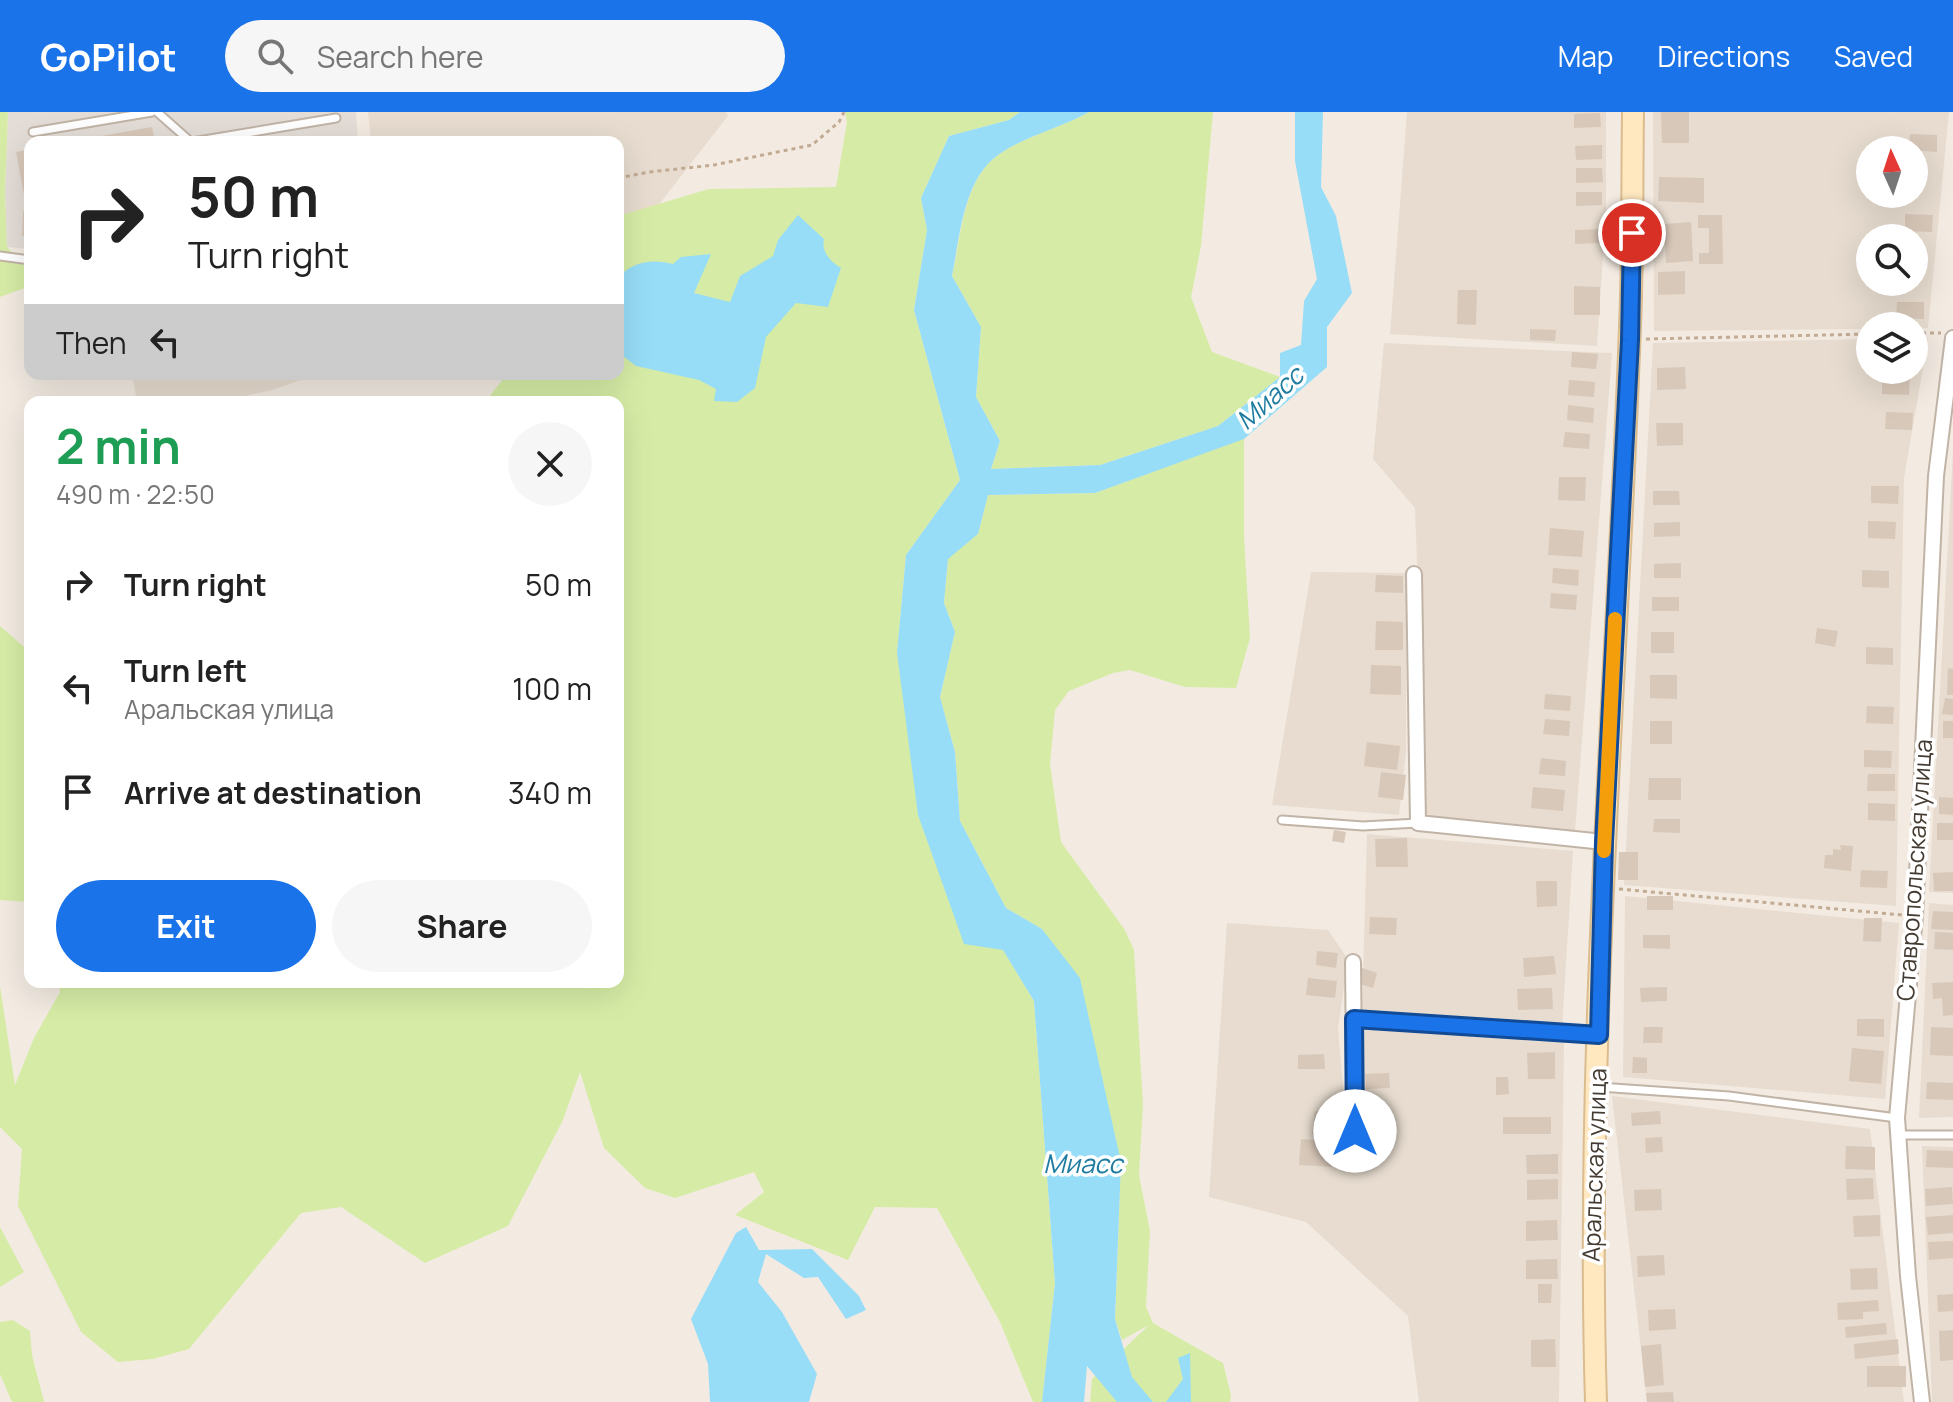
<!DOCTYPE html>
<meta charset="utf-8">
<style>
body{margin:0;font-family:Manrope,sans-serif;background:#f6f6f6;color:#222;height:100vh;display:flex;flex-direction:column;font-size:30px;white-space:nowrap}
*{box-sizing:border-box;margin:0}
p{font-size:26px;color:#767676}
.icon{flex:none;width:44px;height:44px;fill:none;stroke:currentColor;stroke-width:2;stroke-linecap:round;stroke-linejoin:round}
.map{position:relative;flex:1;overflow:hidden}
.side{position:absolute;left:24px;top:284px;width:600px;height:592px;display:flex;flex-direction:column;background:#fff;border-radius:16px;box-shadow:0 8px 32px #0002}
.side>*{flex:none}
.hud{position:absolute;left:24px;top:24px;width:600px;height:244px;border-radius:16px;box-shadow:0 8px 32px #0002;background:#fff;color:#222;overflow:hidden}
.needle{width:52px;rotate:357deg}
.fabs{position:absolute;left:1856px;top:24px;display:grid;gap:16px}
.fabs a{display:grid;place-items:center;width:72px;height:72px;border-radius:50%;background:#fff;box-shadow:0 8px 32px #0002;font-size:40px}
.pin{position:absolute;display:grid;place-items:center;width:68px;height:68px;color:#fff;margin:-34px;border:4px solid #fff;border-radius:50%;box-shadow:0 2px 8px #0007}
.me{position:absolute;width:88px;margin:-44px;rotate:0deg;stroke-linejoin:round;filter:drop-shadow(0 0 6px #0008)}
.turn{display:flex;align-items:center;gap:28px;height:168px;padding:0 32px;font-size:36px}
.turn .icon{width:104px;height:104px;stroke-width:2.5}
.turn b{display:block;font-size:56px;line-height:68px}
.then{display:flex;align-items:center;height:76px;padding:0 32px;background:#0003;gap:16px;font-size:30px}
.round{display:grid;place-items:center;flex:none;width:84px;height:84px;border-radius:42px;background:#f6f6f6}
.head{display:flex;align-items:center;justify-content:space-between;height:136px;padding:0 32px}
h1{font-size:48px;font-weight:700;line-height:60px;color:#1e9e55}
.action{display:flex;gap:16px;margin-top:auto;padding:16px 32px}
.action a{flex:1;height:92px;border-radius:48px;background:#1a73e8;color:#fff;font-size:32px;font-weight:700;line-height:92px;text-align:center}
.action a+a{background:#f6f6f6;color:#222}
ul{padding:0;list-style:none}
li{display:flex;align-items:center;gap:24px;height:104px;padding:0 32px}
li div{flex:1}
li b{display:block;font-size:30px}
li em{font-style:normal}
header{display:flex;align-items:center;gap:48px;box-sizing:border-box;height:112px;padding:0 40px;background:#1a73e8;color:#fff}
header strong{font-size:38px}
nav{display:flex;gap:44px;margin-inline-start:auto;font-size:28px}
.search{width:560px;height:72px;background:#f6f6f6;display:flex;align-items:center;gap:20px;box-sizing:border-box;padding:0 28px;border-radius:44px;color:#767676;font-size:30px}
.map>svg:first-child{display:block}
</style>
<header>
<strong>GoPilot</strong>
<div class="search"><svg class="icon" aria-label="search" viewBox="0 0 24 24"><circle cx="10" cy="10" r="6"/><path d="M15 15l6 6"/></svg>Search here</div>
<nav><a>Map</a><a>Directions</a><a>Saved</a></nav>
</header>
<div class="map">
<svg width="1953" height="1290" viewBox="0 0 1953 1290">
<rect width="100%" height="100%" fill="#f3ebe2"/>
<g fill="#e7dccf" fill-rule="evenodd">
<polygon points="368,0 726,0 728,4 618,145 618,30 371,30"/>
<polygon points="1407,0 1606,0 1606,98 1597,234 1390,222"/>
<path d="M 1653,0 L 1949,0 L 1928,216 L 1870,214 L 1870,217 L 1654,219 ZM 1870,38 L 1914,38 L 1914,82 L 1870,82 ZM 1870,126 L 1914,126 L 1914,170 L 1870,170 Z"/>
<polygon points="1870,227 1870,258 1914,258 1914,227 1928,227 1904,366 1896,794 1624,773 1653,231"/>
<polygon points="1384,231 1612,241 1575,719 1426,706 1415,396 1373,347"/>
<polygon points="132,262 318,262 272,278 219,290 137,290"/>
<polygon points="1953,339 1953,781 1929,780"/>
<polygon points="1311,460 1406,461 1406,640 1399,703 1272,693"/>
<polygon points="1367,722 1573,739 1562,917 1362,901"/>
<polygon points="1625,784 1899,811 1885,987 1623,965"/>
<polygon points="1929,791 1953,793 1953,1005 1919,1006"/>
<polygon points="1227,811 1328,818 1348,847 1338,917 1350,1053 1365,1053 1360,917 1564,930 1559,1290 1419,1290 1408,1204 1306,1110 1209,1085"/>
<polygon points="1612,984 1870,1017 1904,1290 1647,1290"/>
<polygon points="1922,1034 1953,1035 1953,1290 1932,1290"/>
</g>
<polygon fill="#e4ddd7" points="8,0 356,0 358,30 30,30 30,137 7,135 5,80"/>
<g fill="#d6eca6">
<polygon points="0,0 8,0 5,80 7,135 30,159 30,174 0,185"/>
<polygon points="845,0 1020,0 1009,8 949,24 921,86 927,118 914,198 960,368 906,443 897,541 1003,838 1034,889 1055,1171 1042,1290 1033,1290 1000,1210 937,1096 875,1095 848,1148 735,1103 764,1080 754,1060 675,1086 645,1076 604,1036 580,960 563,1008 508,1114 425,1151 341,1095 301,1101 189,1237 153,1247 118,1250 81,1220 18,1094 22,1037 0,1015 0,874 15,973 34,926 60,880 58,870 618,870 618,290 485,290 507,262 618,262 618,104 709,77 836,75 847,10"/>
<path d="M 1089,0 L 1213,0 L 1201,134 L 1191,185 L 1212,240 L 1280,265 L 1218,314 L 1100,353 L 991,357 L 1000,329 L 976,285 L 981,215 L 952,164 C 961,125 963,68 998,43 C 1022,25 1061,16 1089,0 Z"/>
<polygon points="1244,326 1244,425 1250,526 1236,576 1185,575 1130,558 1113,561 1069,579 1055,598 1050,652 1061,730 1125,818 1134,838 1143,993 1139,1063 1150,1119 1146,1195 1153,1211 1223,1251 1231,1283 1230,1290 1090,1290 1092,1267 1149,1213 1122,1228 1115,1207 1121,1050 1042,817 1006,796 960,709 955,640 940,585 955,520 944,491 948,446 978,422 988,383 1095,381"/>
<polygon points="0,514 30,540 30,790 0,788"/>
<polygon points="0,1115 24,1160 0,1175"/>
<polygon points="13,1208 30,1219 32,1243 44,1290 12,1290 0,1262 0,1210"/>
</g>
<g fill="#97ddf7">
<path d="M 1020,0 L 1089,0 C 1061,16 1022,25 998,43 C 963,68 960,125 952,164 L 981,215 L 976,285 L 1000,329 L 991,357 L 1100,353 L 1218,314 L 1280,265 L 1280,241 L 1301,233 L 1304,189 L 1317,167 L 1295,49 L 1295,0 L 1323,0 L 1321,75 L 1336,104 L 1352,181 L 1327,215 L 1327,255 L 1244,327 L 1095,381 L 988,383 L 978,422 L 948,447 L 944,491 L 955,520 L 940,585 L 955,640 L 960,709 L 1006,796 L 1042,817 L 1080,866 L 1121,1050 L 1115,1207 L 1132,1265 L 1153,1290 L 1117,1290 L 1087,1254 L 1084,1290 L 1042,1290 L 1055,1171 L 1034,889 L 1003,838 L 964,832 L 918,703 L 897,541 L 906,443 L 960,368 L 914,198 L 927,118 L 921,86 L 949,24 L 1009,8 Z"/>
<path d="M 798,103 L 824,127 C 821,140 831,150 841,156 L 828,195 L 796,191 L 766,225 L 755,276 L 737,290 L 714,289 L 716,277 L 699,268 L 636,254 L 618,240 L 618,166 C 633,149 653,147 673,152 L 681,145 L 711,142 L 694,181 L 730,190 L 740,164 L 773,144 L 778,128 Z"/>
<polygon points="746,1115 759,1138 812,1137 859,1184 866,1198 846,1207 818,1165 804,1166 766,1142 758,1170 782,1200 817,1262 809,1290 710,1290 708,1252 691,1207 736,1121"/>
<polygon points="1190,1241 1191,1290 1166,1290 1183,1267 1178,1246"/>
</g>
<g fill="#d8c8b9">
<polygon points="1661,0 1689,0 1689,31 1662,31"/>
<polygon points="1600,1 1601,15 1574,16 1574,2"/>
<polygon points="152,15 155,30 80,30 79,28"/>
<polygon points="1910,22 1937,23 1937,40 1909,38"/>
<polygon points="1602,33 1602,47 1576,48 1575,34"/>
<polygon points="30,37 30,82 24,83 16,40"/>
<polygon points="1576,56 1602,56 1603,70 1576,71"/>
<polygon points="1659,65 1704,66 1704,91 1658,89"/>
<polygon points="1576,80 1602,80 1602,93 1576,94"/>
<polygon points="23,99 30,99 30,124 22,124"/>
<polygon points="1905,102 1933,103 1932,120 1905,119"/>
<polygon points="1698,103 1722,103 1723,152 1699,152 1699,141 1709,141 1709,116 1698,116"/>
<polygon points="1691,110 1693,149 1666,151 1664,112"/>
<polygon points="1601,117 1601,131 1575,132 1575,118"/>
<rect x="1914" y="138" width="13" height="17"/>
<polygon points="1685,159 1685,182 1658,183 1658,160"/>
<polygon points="1574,174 1600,175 1600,203 1574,203"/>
<polygon points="1458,178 1477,178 1476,213 1457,212"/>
<polygon points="1897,190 1924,190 1924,207 1896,206"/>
<polygon points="1530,217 1556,218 1555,229 1530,228"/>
<polygon points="1914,227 1922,227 1921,244 1914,244"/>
<polygon points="1572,240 1598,242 1596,257 1571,255"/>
<polygon points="1685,255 1686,277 1657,278 1657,256"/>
<polygon points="1882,265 1910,266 1909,283 1882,282"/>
<polygon points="1569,268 1595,270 1594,285 1568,283"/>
<polygon points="1568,293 1594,296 1593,311 1567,308"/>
<polygon points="1886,300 1913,301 1912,318 1885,317"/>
<polygon points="1656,311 1683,311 1683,333 1657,334"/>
<polygon points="1565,320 1590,322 1589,337 1563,335"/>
<polygon points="1559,365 1586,365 1585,389 1558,388"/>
<polygon points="1871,374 1899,374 1898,392 1871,391"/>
<polygon points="1653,379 1679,379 1680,393 1653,393"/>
<polygon points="1868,409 1896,410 1895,427 1868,426"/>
<polygon points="1680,410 1680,424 1654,425 1654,411"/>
<polygon points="1550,416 1584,419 1582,445 1548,443"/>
<polygon points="1681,451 1681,466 1654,466 1654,452"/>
<polygon points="1553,456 1579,458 1578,474 1552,471"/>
<polygon points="1862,458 1889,459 1889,476 1862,475"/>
<polygon points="1376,463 1403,464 1403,481 1375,480"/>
<polygon points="1551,481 1577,483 1576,498 1550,496"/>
<rect x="1652" y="485" width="27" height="14"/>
<polygon points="1376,509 1403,510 1403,538 1375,538"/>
<polygon points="1817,516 1838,519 1835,535 1815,531"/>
<rect x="1651" y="520" width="23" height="21"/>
<polygon points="1866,535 1893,536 1893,553 1866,552"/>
<polygon points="1371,553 1401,554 1401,583 1370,582"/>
<polygon points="1948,556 1953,557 1953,583 1947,583"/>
<polygon points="1650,563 1677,563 1677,587 1650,586"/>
<polygon points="1545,582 1571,584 1570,599 1544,597"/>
<polygon points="1945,586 1953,587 1953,603 1942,602"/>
<polygon points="1867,594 1894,595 1893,612 1866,611"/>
<polygon points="1545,607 1570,609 1569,624 1543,622"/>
<rect x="1650" y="609" width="22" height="23"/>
<rect x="1943" y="609" width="10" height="17"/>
<polygon points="1367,630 1400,634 1397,658 1364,654"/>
<polygon points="1864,638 1892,639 1891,656 1864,655"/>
<polygon points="1541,646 1566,649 1565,664 1539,662"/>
<polygon points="1381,660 1406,663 1403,688 1378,685"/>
<polygon points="1868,662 1895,662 1895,679 1867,679"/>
<polygon points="1649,666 1681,666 1681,688 1648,688"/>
<polygon points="1533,675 1565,678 1563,699 1531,696"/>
<polygon points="1939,685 1953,686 1953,703 1939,702"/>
<polygon points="1868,691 1895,692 1895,709 1868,708"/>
<polygon points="1654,707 1680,707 1680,721 1653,720"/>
<rect x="1937" y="711" width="16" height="17"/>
<polygon points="1334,718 1346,720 1344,731 1332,729"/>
<polygon points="1407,726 1408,755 1376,755 1375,727"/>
<polygon points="1840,733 1853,734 1851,759 1824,756 1825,743 1833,743 1833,737 1841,738"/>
<polygon points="1619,740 1638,740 1638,768 1618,768"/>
<polygon points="1861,758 1888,759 1887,776 1860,775"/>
<polygon points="1953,760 1953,779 1934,779 1933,761"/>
<polygon points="1536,769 1557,769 1557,794 1537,795"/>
<rect x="1647" y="784" width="26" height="14"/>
<polygon points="1933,799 1953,800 1953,818 1931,817"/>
<polygon points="1370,805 1397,806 1396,823 1369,822"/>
<polygon points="1864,806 1882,806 1881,830 1863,829"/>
<polygon points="1935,820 1953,821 1953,838 1934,837"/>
<polygon points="1643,823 1670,823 1670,837 1643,836"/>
<polygon points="1317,839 1338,841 1336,856 1316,853"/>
<polygon points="1554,844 1556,862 1524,865 1523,846"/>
<polygon points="1362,856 1377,861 1373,876 1357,871"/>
<polygon points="1308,866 1337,869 1335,886 1306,883"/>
<polygon points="1953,870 1953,903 1943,904 1942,886 1933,887 1932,871"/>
<polygon points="1667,875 1667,889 1641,890 1640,876"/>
<polygon points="1552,876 1553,897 1518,898 1517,877"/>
<polygon points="1857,907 1884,907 1884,925 1857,924"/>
<polygon points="1644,915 1663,915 1662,931 1643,931"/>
<polygon points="1931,915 1953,916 1953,944 1930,943"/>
<polygon points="1852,936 1884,939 1881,972 1849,969"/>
<polygon points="1555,940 1555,967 1528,967 1527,941"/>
<polygon points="1324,942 1325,957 1298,957 1298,943"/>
<polygon points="1633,945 1647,946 1647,961 1632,961"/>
<polygon points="1389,961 1390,976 1366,977 1365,962"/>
<polygon points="1496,965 1508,965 1509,982 1496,983"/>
<polygon points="1927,970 1953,971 1953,988 1926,987"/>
<polygon points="1315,999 1340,1002 1337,1025 1312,1022"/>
<polygon points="1660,999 1661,1012 1632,1014 1631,1001"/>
<rect x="1503" y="1005" width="48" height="17"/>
<polygon points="1662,1025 1663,1040 1646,1041 1645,1026"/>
<polygon points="1301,1027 1336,1030 1334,1055 1299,1053"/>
<polygon points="1846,1034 1875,1035 1875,1058 1845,1057"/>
<polygon points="1927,1038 1953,1039 1953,1056 1926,1055"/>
<polygon points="1558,1042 1558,1062 1527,1062 1526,1043"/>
<polygon points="1873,1066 1874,1087 1847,1088 1846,1067"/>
<polygon points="1558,1067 1558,1087 1527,1088 1527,1068"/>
<polygon points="1952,1075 1953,1092 1926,1094 1925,1077"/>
<polygon points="1661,1077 1662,1098 1635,1099 1634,1078"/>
<polygon points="1880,1103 1880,1124 1854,1125 1853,1104"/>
<polygon points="1953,1103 1953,1121 1928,1123 1926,1105"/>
<polygon points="1557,1108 1558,1128 1526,1129 1526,1109"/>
<polygon points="1953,1129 1953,1146 1929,1148 1928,1130"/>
<polygon points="1664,1143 1665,1163 1638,1165 1637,1144"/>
<polygon points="1557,1147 1558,1167 1526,1167 1526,1148"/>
<polygon points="1877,1156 1878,1177 1851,1178 1850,1157"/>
<polygon points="1538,1172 1552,1172 1551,1191 1538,1191"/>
<polygon points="1953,1182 1953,1199 1938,1200 1937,1183"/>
<polygon points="1878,1188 1879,1199 1863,1200 1863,1207 1838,1208 1837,1191"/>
<polygon points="1675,1197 1676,1217 1649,1219 1648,1198"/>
<polygon points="1886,1211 1887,1222 1846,1226 1845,1215"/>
<polygon points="1953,1218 1953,1248 1940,1249 1939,1219"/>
<polygon points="1555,1227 1556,1255 1531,1255 1531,1228"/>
<polygon points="1898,1227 1899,1242 1855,1247 1854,1232"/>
<polygon points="1661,1232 1664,1273 1645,1275 1641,1234"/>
<rect x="1867" y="1254" width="39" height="21"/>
<polygon points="1673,1280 1674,1290 1647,1290 1646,1281"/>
</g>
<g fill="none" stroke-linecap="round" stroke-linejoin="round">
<g stroke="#c1b4a7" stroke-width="11">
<g id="lane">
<polyline points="157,0 191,30"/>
<polyline points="33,20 152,0"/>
<polyline points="192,30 336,6"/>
<polyline points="0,144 30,148"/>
<polyline points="1282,708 1363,714 1418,711"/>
<polyline points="1599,975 1729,984 1897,1006"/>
<polyline points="1898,1023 1953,1023"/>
</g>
</g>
<g stroke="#c1b4a7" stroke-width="18">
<g id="street">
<polyline points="1414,462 1418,711 1604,730"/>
<polyline points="1353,850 1355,1047"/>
<polyline points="1354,907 1599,923"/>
<polyline points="1922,1290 1908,1164 1897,1006 1915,804 1936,364 1953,226"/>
</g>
</g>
<g stroke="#dabc8e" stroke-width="24">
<path id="secondary" d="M 1596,1290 C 1585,931 1617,573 1630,214 C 1633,143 1632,71 1633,0"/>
</g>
<g stroke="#c2ab93" stroke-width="3" stroke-dasharray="4 4" stroke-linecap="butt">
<polyline points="618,66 649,60 714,53 812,33 839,10 844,0"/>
<polyline points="1914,221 1941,221"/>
<polyline points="1646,227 1870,222"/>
<polyline points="1619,777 1902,803"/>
</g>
<use href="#lane" stroke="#fff" stroke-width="7"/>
<use href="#street" stroke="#fff" stroke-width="14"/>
<use href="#secondary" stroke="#ffe7bf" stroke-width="20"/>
</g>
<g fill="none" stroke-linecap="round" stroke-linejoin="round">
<g stroke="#114b97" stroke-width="20">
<polyline id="route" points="1355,1019 1354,907 1599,923 1604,730 1630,228 1632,121"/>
</g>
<use href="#route" stroke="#1a73e8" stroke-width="14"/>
<polyline stroke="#f59e0b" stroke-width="14" points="1604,739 1615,507"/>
</g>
<g text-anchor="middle" stroke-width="7" stroke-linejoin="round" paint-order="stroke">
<g font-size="24" fill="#443b32" stroke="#fff">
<text transform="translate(1915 758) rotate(-86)" y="8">Ставропольская улица</text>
<text transform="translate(1595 1053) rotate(-88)" y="8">Аральская улица</text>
</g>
<g font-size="26" font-style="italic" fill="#1f7ca0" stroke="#fff">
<text transform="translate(1270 286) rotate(-42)" y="9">Миасс</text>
<text x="1083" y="1061">Миасс</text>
</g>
</g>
</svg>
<div class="fabs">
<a><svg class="needle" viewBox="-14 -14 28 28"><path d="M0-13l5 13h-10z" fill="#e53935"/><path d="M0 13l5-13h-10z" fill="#767676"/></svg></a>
<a><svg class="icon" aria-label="search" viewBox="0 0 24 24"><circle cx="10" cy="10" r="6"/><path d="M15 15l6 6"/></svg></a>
<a><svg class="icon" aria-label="layers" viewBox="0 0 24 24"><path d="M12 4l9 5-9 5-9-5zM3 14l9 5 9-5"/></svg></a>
</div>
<div class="pin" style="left:1632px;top:121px;background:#d93025"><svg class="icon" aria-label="arrive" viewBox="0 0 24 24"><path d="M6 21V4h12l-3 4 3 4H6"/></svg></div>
<svg class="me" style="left:1355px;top:1019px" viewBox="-20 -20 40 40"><circle r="19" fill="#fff"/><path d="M0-13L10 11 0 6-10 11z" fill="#1a73e8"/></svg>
<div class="hud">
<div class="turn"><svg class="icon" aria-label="right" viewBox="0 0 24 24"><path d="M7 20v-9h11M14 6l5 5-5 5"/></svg><div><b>50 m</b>Turn right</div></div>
<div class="then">Then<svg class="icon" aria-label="left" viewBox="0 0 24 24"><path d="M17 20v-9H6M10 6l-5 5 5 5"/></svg></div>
</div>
<section class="side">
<div class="head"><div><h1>2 min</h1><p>490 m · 22:50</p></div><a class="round"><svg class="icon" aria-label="close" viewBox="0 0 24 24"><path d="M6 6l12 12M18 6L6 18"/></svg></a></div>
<ul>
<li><svg class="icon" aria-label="right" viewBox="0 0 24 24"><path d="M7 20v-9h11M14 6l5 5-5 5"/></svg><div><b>Turn right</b></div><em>50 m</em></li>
<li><svg class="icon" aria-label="left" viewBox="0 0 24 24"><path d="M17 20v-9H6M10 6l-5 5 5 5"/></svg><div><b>Turn left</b><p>Аральская улица</p></div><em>100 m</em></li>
<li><svg class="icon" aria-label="arrive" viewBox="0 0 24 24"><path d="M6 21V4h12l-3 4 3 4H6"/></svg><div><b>Arrive at destination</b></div><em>340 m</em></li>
</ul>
<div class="action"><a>Exit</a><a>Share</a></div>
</section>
</div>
